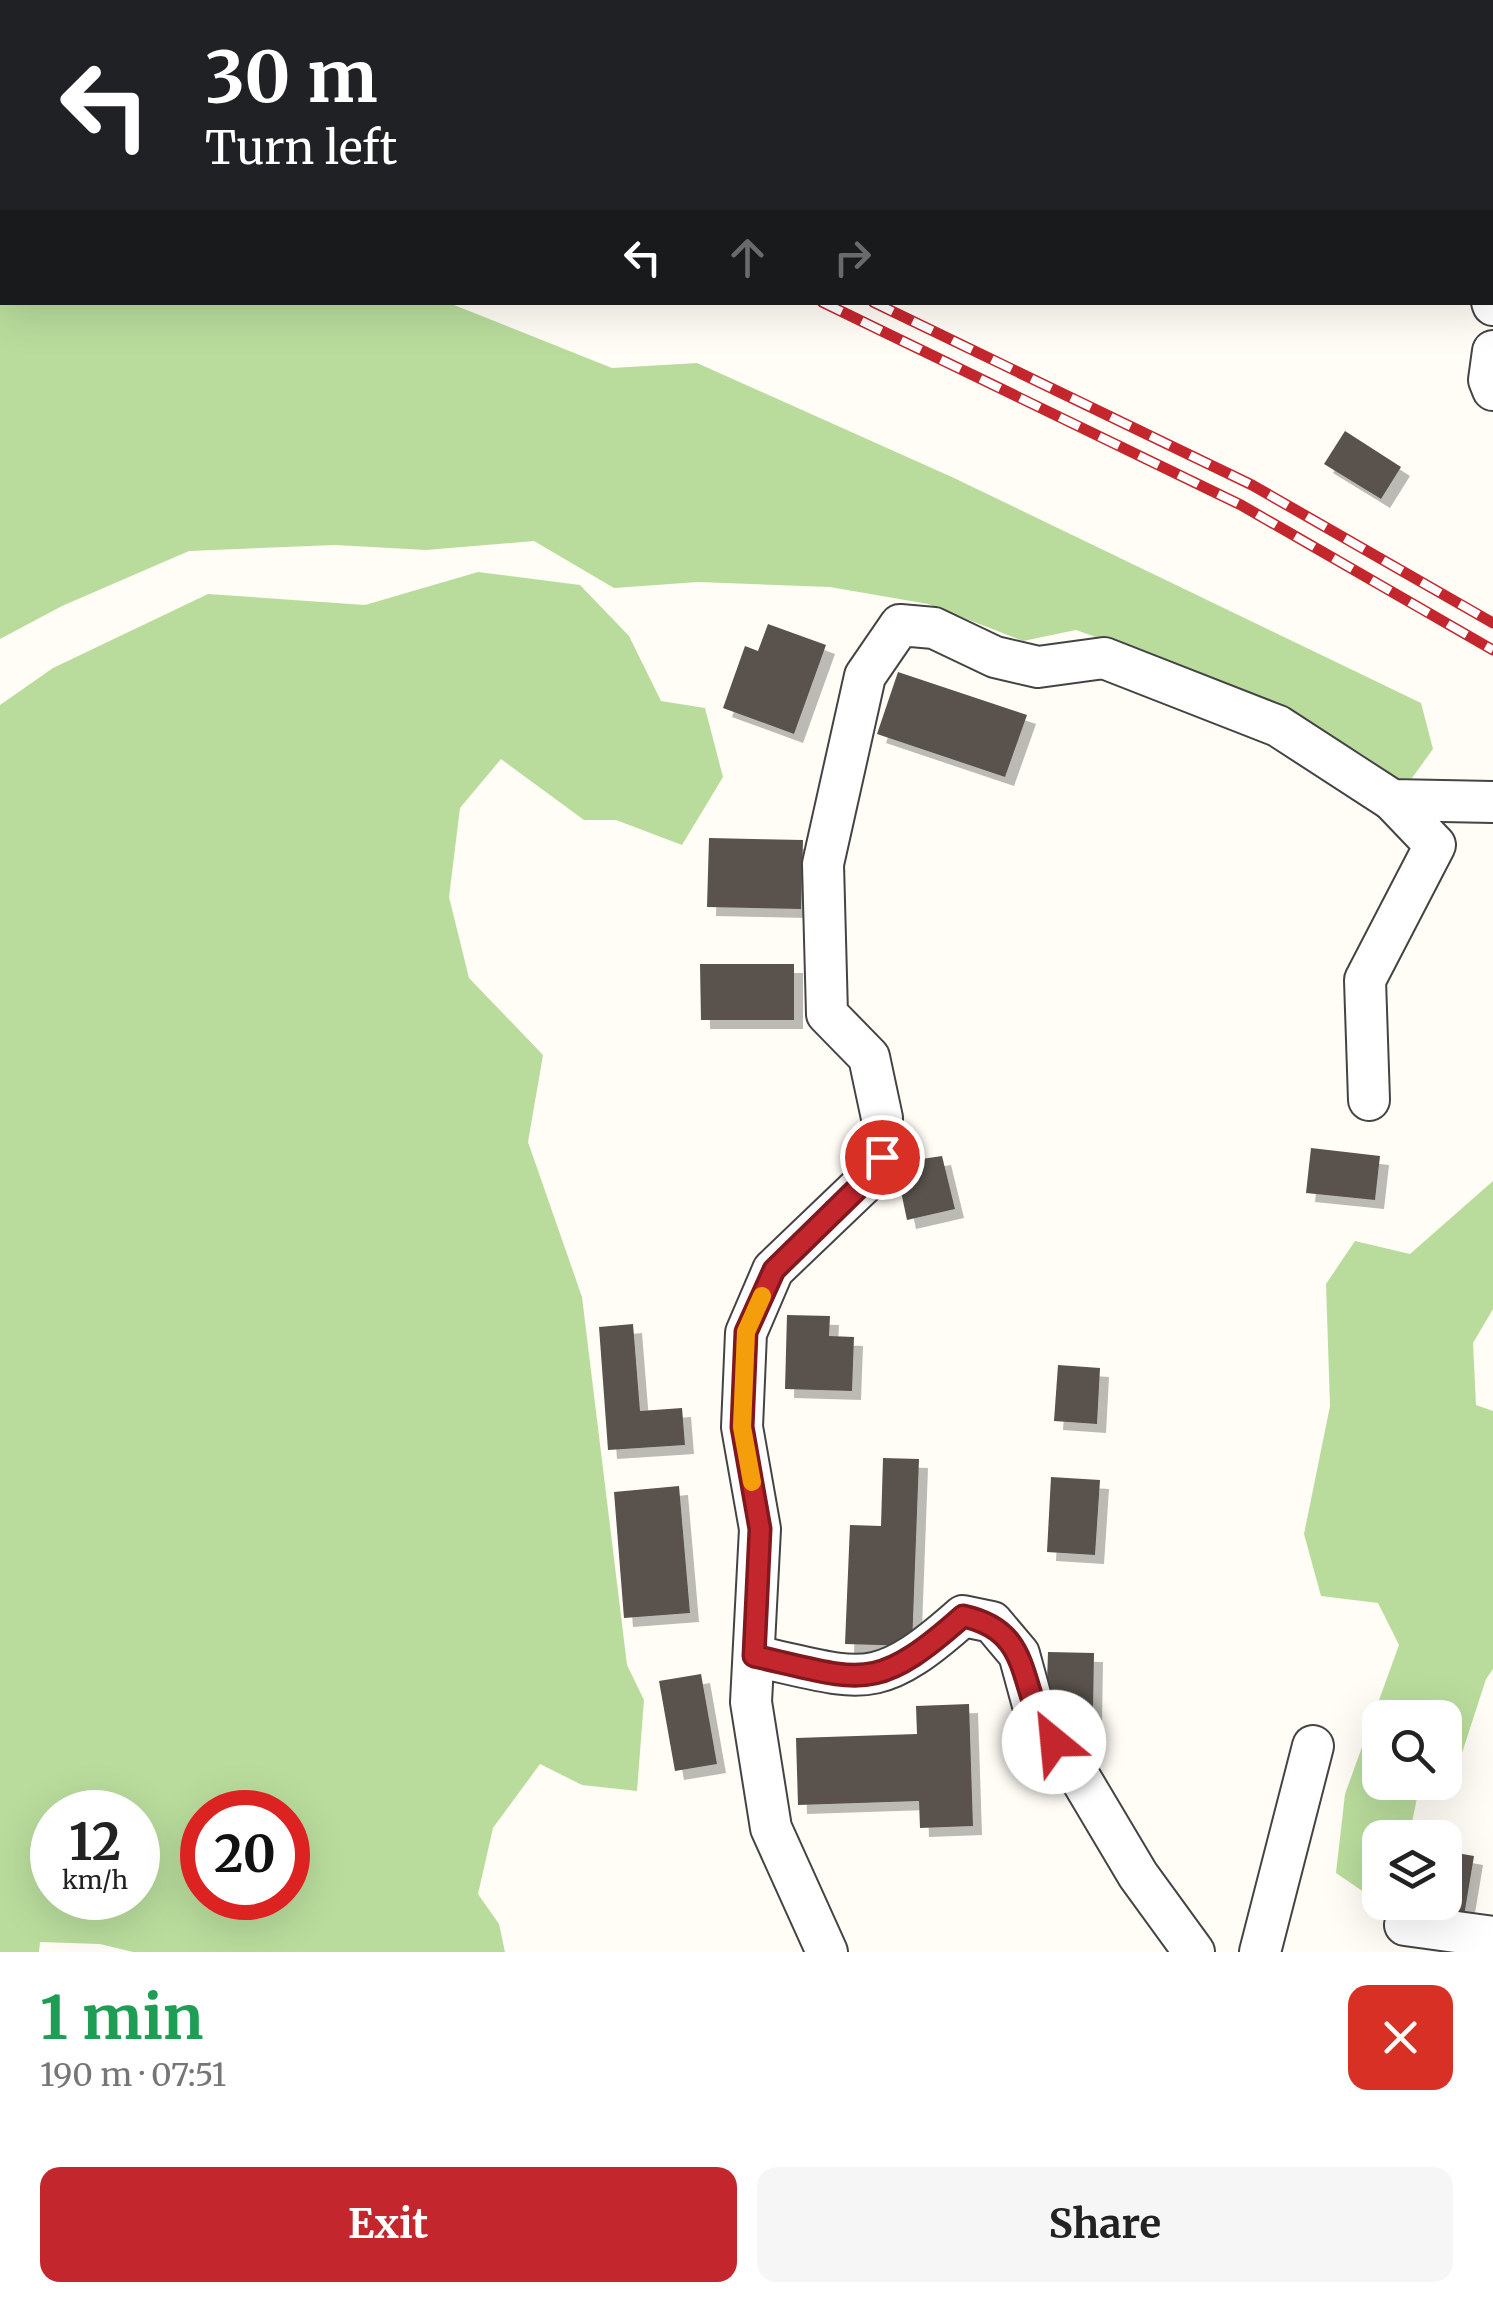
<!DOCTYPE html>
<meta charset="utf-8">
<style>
body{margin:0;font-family:Merriweather,serif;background:#f6f6f6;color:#222;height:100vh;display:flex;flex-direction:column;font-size:38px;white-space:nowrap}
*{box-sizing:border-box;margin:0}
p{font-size:32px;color:#767676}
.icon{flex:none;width:55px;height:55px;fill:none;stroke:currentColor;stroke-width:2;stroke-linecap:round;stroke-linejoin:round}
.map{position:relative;height:1952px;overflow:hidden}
.drawer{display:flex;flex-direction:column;background:#fff;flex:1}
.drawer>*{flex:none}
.hud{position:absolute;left:0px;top:0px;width:1495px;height:305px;box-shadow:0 10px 40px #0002;background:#202124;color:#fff;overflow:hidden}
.tools{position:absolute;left:1362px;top:1700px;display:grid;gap:20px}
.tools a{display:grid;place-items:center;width:100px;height:100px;border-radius:20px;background:#fff;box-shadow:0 10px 40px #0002;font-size:50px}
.speed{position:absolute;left:30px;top:1790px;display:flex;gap:20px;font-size:50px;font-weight:700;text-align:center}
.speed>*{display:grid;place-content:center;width:130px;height:130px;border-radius:50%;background:#fff;box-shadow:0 10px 40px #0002;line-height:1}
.speed small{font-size:25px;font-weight:400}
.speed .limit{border:15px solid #d22;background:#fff;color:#111}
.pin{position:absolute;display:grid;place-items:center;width:85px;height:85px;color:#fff;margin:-42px;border:5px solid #fff;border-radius:50%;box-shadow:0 2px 10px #0007}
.me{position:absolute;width:110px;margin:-55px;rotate:332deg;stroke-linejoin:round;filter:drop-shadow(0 0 8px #0008)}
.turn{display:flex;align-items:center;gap:35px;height:210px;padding:0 40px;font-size:45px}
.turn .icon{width:130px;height:130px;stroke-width:2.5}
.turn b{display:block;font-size:70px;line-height:85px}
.lanes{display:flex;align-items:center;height:95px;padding:0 40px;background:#0003;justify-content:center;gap:50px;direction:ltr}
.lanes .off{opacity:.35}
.round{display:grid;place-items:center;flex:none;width:105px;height:105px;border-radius:20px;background:#f6f6f6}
.headline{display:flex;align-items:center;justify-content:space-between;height:170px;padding:0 40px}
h1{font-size:60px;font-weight:700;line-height:75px;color:#1e9e55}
.primary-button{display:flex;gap:20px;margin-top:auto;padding:20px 40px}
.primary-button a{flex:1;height:115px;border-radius:20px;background:#c4262e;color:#fff;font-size:40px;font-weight:700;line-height:115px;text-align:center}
.primary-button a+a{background:#f6f6f6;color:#222}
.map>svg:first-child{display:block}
</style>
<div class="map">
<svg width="1493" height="1952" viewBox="0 0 1493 1952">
<defs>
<filter id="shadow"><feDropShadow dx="9" dy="9" stdDeviation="0" flood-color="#0004"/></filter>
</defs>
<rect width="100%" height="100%" fill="#fffdf5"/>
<g fill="#b9dc9c" fill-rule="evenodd">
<polygon points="0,203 2,302 449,303 612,368 697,363 954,478 1421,703 1433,749 1412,778 1398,779 1362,754 1241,689 1076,630 1023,641 928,604 830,587 698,582 614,588 534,541 426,550 335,545 189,551 62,606 0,639"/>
<path d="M 478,572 L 580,585 L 629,636 L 661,701 L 705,708 L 723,777 L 682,845 L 616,820 L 584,820 L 501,759 L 460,808 L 449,897 L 469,978 L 543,1055 L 528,1142 L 582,1297 L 627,1665 L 644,1700 L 637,1791 L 582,1785 L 540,1764 L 493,1828 L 478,1894 L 499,1924 L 505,1952 L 133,1952 L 100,1944 L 40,1942 L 39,1952 L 0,1952 L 0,705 L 53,668 L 208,594 L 365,605 ZM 138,1812 L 138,1898 L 52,1898 L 52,1812 ZM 202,1812 L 288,1812 L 288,1898 L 202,1898 Z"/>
<polygon points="1493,1181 1493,1309 1473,1343 1476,1405 1493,1411 1493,1669 1486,1679 1462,1753 1445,1767 1445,1718 1380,1718 1380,1782 1426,1783 1419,1788 1409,1837 1380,1838 1380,1903 1336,1873 1345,1794 1399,1645 1378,1603 1321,1596 1304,1534 1330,1406 1326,1284 1355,1241 1410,1254"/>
</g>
<g fill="#5a524d" filter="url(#shadow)">
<polygon points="1345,431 1401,467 1381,499 1324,464"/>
<polygon points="768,624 826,645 794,734 723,708 745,646 758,651"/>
<polygon points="898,672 1027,715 1005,777 877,734"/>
<polygon points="709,838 803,840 801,909 707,907"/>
<polygon points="700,964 794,964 794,1020 701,1020"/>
<polygon points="1311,1148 1380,1156 1375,1200 1306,1193"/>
<polygon points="942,1156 955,1209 907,1220 895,1163"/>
<polygon points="787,1315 830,1316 829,1336 854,1337 852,1391 785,1389"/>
<polygon points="633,1324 640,1411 682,1408 685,1445 608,1450 599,1327"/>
<polygon points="1058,1365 1100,1368 1097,1424 1054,1421"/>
<polygon points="883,1458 919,1459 912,1646 845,1644 850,1525 881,1526"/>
<polygon points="1051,1477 1100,1480 1095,1555 1047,1552"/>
<polygon points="679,1486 690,1613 624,1618 614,1492"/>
<polygon points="1048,1652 1094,1653 1093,1713 1046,1712"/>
<polygon points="701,1674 717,1764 675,1771 659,1681"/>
<polygon points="969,1704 973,1826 920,1828 919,1801 798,1805 796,1738 917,1734 916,1706"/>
<polygon points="1445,1851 1474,1856 1464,1916 1426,1909 1427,1902 1445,1902"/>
</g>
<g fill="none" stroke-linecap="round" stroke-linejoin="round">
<g stroke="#444" stroke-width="44">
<g id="minor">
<polyline points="1492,302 1493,305"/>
<polyline points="1493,351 1489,380 1493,390"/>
<polyline points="1369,1100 1365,980 1435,845 1392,800"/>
<path d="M 754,1656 C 862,1679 874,1695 963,1616 L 992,1622 L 1019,1654 L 1037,1720 L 1072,1764 L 1138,1875 L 1194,1952"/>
<polyline points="1405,1925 1493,1937"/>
<polyline points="827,1952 771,1828 751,1702 760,1529 742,1427 746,1333 773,1270 864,1183 882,1157 882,1118 869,1057 827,1014 823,864 865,676 900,625 934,628 995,657 1038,667 1104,658 1278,726 1392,800 1493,802"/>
<polyline points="1260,1952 1313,1746"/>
</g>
</g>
<use href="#minor" stroke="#fff" stroke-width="40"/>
<g stroke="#c4262e" stroke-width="11">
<g id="rail">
<polyline points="0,94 2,94"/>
<polyline points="0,117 2,117"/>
<polyline points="822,302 1241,505 1493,650"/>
<polyline points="873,302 1252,485 1493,623"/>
</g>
</g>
<use href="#rail" stroke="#fff" stroke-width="8" stroke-dasharray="22" stroke-linecap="butt"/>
</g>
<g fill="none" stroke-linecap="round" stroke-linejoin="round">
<g stroke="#7f191e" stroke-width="25">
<path id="route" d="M 882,1157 L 864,1182 L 774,1270 L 746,1332 L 742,1427 L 760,1529 L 754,1656 C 862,1680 874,1695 963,1616 C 1038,1632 1015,1692 1054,1742"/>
</g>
<use href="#route" stroke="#c4262e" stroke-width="18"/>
<polyline stroke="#f59e0b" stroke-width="18" points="752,1482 742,1427 746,1332 762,1296"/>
</g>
</svg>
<div class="tools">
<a><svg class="icon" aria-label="search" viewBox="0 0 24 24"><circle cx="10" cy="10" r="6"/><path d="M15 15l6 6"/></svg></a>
<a><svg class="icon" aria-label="layers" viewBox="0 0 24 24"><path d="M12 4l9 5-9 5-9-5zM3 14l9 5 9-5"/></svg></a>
</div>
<div class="speed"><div>12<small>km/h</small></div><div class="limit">20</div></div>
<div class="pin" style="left:882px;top:1157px;background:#d93025"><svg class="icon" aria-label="arrive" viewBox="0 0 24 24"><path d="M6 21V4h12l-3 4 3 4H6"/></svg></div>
<svg class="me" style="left:1054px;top:1742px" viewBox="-20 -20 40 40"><circle r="19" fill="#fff"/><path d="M0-13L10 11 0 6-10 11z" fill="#c4262e"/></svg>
<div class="hud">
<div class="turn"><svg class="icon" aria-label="left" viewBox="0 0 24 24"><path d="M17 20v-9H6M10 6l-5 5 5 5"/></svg><div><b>30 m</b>Turn left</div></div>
<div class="lanes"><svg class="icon" aria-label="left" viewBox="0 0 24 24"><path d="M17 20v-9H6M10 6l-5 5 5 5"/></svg><svg class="icon off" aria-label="ahead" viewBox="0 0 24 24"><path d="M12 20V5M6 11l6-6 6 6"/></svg><svg class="icon off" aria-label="right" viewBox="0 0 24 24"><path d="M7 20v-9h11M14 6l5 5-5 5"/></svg></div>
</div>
</div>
<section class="drawer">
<div class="headline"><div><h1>1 min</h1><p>190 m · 07:51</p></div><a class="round" style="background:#d93025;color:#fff"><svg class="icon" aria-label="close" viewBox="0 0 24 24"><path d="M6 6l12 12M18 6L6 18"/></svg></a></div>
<div class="primary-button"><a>Exit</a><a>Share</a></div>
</section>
